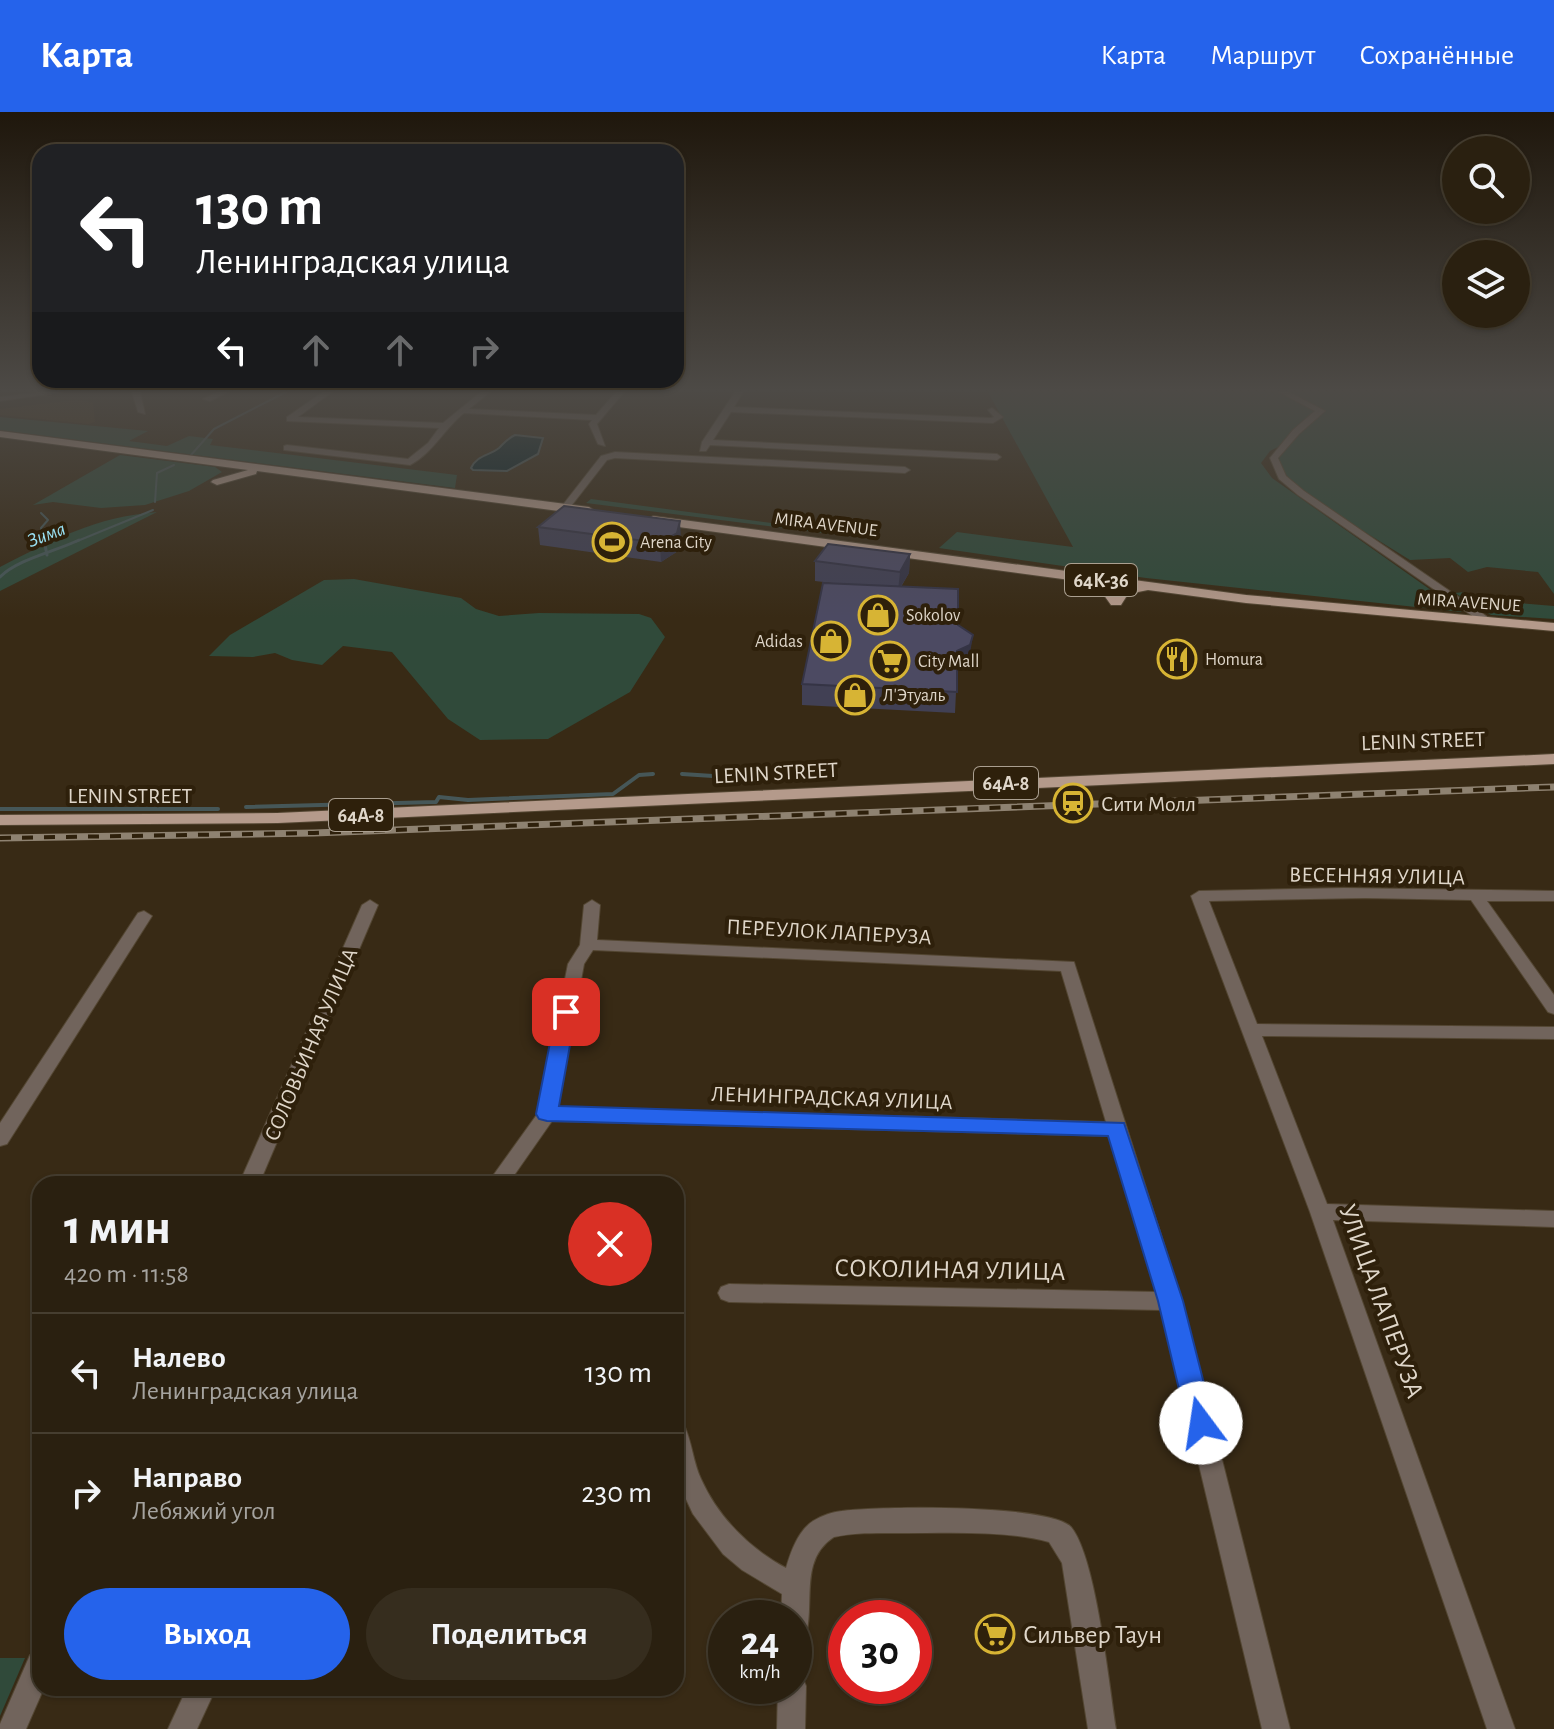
<!DOCTYPE html>
<html lang="ru">
<meta charset="utf-8">
<style>
body{margin:0;font-family:"Alegreya Sans",sans-serif;background:#362d1e;color:#f1f3f6;height:100vh;display:flex;flex-direction:column;font-size:30px;white-space:nowrap}
*{box-sizing:border-box;margin:0}
p{font-size:26px;color:#a5a39f}
.icon{flex:none;width:44px;height:44px;fill:none;stroke:currentColor;stroke-width:2;stroke-linecap:round;stroke-linejoin:round}
.map{position:relative;flex:1;overflow:hidden}
.details{position:absolute;left:32px;top:1064px;width:652px;height:520px;display:flex;flex-direction:column;background:#2a2010;border-radius:24px;box-shadow:0 2px 6px #0004,0 0 0 2px #463e30}
.details>*{flex:none}
.hud{position:absolute;left:32px;top:32px;width:652px;height:244px;border-radius:24px;box-shadow:0 2px 6px #0004,0 0 0 2px #463e30;background:#202124;color:#fff;overflow:hidden}
.fabs{position:absolute;left:1442px;top:24px;display:grid;gap:16px}
.fabs a{display:grid;place-items:center;width:88px;height:88px;border-radius:50%;background:#2a2010;box-shadow:0 2px 6px #0004,0 0 0 2px #463e30;font-size:40px}
.speed{position:absolute;left:708px;top:1488px;display:flex;gap:16px;font-size:40px;font-weight:700;text-align:center}
.speed>*{display:grid;place-content:center;width:104px;height:104px;border-radius:50%;background:#2a2010;box-shadow:0 2px 6px #0004,0 0 0 2px #463e30;line-height:1}
.speed small{font-size:20px;font-weight:400}
.speed .limit{border:12px solid #d22;background:#fff;color:#111}
.pin{position:absolute;display:grid;place-items:center;width:68px;height:68px;color:#fff;margin:-34px;border-radius:16px;box-shadow:0 4px 12px #0006}
.me{position:absolute;width:88px;margin:-44px;rotate:346deg;stroke-linejoin:round;filter:drop-shadow(0 0 6px #0008)}
.turn{display:flex;align-items:center;gap:28px;height:168px;padding:0 32px;font-size:36px}
.turn .icon{width:104px;height:104px;stroke-width:2.5}
.turn b{display:block;font-size:56px;line-height:68px}
.lanes{display:flex;align-items:center;height:76px;padding:0 32px;background:#0003;justify-content:center;gap:40px;direction:ltr}
.lanes .off{opacity:.35}
.round{display:grid;place-items:center;flex:none;width:84px;height:84px;border-radius:42px;background:#362d1e}
.summary{display:flex;align-items:center;justify-content:space-between;height:136px;padding:0 32px}
h1{font-size:48px;font-weight:600;line-height:60px}
.primary-button{display:flex;gap:16px;margin-top:auto;padding:16px 32px}
.primary-button a{flex:1;height:92px;border-radius:48px;background:#2563eb;color:#fff;font-size:32px;font-weight:600;line-height:92px;text-align:center}
.primary-button a+a{background:#362d1e;color:#f1f3f6}
ul{padding:0;list-style:none}
li{display:flex;align-items:center;gap:24px;height:120px;padding:0 32px;border-top:2px solid #463e30}
li div{flex:1}
li b{display:block;font-size:30px}
li em{font-style:normal}
header{display:flex;align-items:center;gap:48px;box-sizing:border-box;height:112px;padding:0 40px;background:#2563eb;color:#fff}
header strong{font-size:38px}
nav{display:flex;gap:44px;margin-inline-start:auto;font-size:28px}
.map>svg:first-child{display:block}
</style>
<header>
<strong>Карта</strong>
<nav><a>Карта</a><a>Маршрут</a><a>Сохранённые</a></nav>
</header>
<div class="map">
<svg width="1554" height="1617" viewBox="0 0 1554 1617">
<rect width="100%" height="100%" fill="#382a15"/>
<polygon fill="#463317" points="75,288 93,290 95,310 89,312 0,303 0,297"/>
<g fill="#304a3a">
<polygon points="988,280 1554,280 1554,482 1538,460 1487,455 1468,460 1450,446 1410,448 1331,399 1293,372 1276,354 1286,331 1270,339 1261,351 1272,366 1462,500 1146,466 939,436 957,420 1073,435"/>
<polygon points="0,305 148,319 129,329 167,334 189,324 213,327 210,333 457,363 455,376 0,318"/>
<polygon points="120,343 215,355 222,360 189,379 145,393 101,396 53,390 33,393"/>
<polygon points="591,387 787,413 840,417 840,420 830,422 586,391"/>
<path d="M 157,400 L 0,479 L 0,455 C 55,427 95,405 157,400 Z"/>
<polygon points="354,467 461,486 476,497 499,504 539,501 639,502 651,506 665,525 630,580 548,627 480,628 448,607 392,540 343,534 322,553 292,548 275,541 253,545 209,544 230,523 324,468"/>
<polygon points="1464,480 1472,487 1554,494 1554,507 1491,503 1455,481"/>
<polygon points="0,1546 25,1546 0,1604"/>
</g>
<path fill="#042127" stroke="#465758" stroke-width="2" d="M 515,323 L 543,326 L 538,342 L 507,359 L 473,358 L 471,356 C 477,343 489,344 499,336 C 505,330 507,327 515,323 Z"/>
<g fill="none" stroke-linecap="round" stroke-linejoin="round">
<g stroke="#465758" stroke-width="2">
<polyline points="191,343 214,317 286,280"/>
<polyline points="155,390 157,361 174,353"/>
<polyline points="41,401 48,408 41,416 44,430"/>
<polyline points="75,430 153,398"/>
</g>
<g stroke="#465758" stroke-width="3">
<polyline points="44,428 47,443"/>
<path d="M 0,465 C 18,447 54,440 79,428"/>
</g>
<g stroke="#465758" stroke-width="4">
<polyline points="682,662 713,664"/>
<polyline points="246,695 436,690 439,685 468,688 613,682 639,663 653,662"/>
<polyline points="0,697 218,697"/>
</g>
<g stroke="#534632" stroke-width="2">
<g id="street">
<polygon points="41,280 63,280 0,289 0,285"/>
<polygon points="132,280 140,280 145,302 138,300"/>
<polygon points="218,280 228,280 210,289 203,287"/>
<path d="M 323,280 L 332,280 L 298,305 L 443,311 L 481,280 L 490,280 L 469,297 L 596,303 L 616,280 L 624,280 L 597,312 L 605,334 L 598,332 L 589,312 L 592,308 L 464,301 C 444,317 433,341 410,353 L 284,338 L 284,334 L 287,333 L 408,347 L 428,331 L 439,316 L 287,309 L 287,305 Z"/>
<polygon points="735,280 743,280 734,295 991,306 994,305 988,298 992,296 1003,305 993,311 731,300 713,328 997,342 1001,345 997,348 710,333 706,339 700,339 702,330"/>
<polygon points="1279,280 1289,280 1325,299 1299,322 1278,346 1286,364 1304,379 1492,508 1492,512 1484,512 1298,383 1279,367 1270,346 1293,318 1315,299"/>
<polygon points="615,340 905,355 910,358 905,361 615,346 607,348 568,398 562,398 562,394 601,344"/>
<polygon points="1344,776 1554,779 1554,789 1487,789 1554,883 1554,902 1548,900 1471,788 1365,786 1209,789 1257,912 1554,915 1554,927 1262,924 1327,1092 1554,1099 1554,1115 1333,1108 1515,1617 1487,1617 1310,1100 1191,784 1199,779"/>
<polygon points="370,788 378,793 259,1072 239,1072 362,793"/>
<path d="M 592,788 L 600,793 L 597,828 L 1074,850 L 1182,1189 L 1290,1617 L 1262,1617 L 1162,1198 L 729,1190 L 721,1187 L 718,1181 L 721,1175 L 729,1172 L 1157,1180 L 1111,1024 L 552,1009 L 508,1072 L 487,1072 L 538,1001 L 568,852 L 580,833 L 584,793 ZM 593,838 L 1061,859 L 1106,1010 L 558,995 L 584,852 Z"/>
<polygon points="144,799 152,804 7,1032 0,1034 0,1011 138,801"/>
<path d="M 676,1310 L 684,1313 C 692,1330 693,1350 701,1367 C 718,1405 750,1437 786,1456 C 791,1439 798,1419 813,1409 C 821,1404 832,1400 842,1399 C 877,1394 1050,1392 1071,1415 C 1096,1445 1109,1573 1116,1617 L 1088,1617 L 1062,1451 L 1049,1430 C 1006,1418 948,1421 903,1421 C 881,1421 856,1420 834,1425 C 797,1449 817,1495 804,1529 L 794,1532 L 794,1506 L 781,1506 L 782,1482 L 742,1458 L 723,1442 L 693,1402 L 676,1366 Z"/>
<polygon points="40,1539 40,1576 44,1576 26,1617 0,1617 0,1612 30,1543"/>
<polygon points="794,1561 802,1564 806,1574 805,1617 777,1617 778,1574 794,1574"/>
<polygon points="187,1576 216,1576 197,1617 168,1617"/>
</g>
</g>
<g stroke="#534632" stroke-width="2">
<g id="primary">
<polygon points="0,319 589,395 595,399 589,403 257,359 256,362 217,373 211,370 213,368 248,358 0,325"/>
<path d="M 653,404 L 1246,483 L 1554,511 L 1554,519 L 1246,491 L 1148,478 L 1128,482 L 1121,493 L 1111,493 L 1101,479 L 1085,470 L 649,411 L 647,408 ZM 1110,473 L 1121,474 L 1115,479 Z"/>
<polygon points="1554,642 1554,652 278,711 0,713 0,703 278,701"/>
</g>
</g>
<use href="#street" fill="#71645c" fill-rule="evenodd"/>
<use href="#primary" fill="#b49a8b" fill-rule="evenodd"/>
<g stroke="#8e8271" stroke-width="7">
<polyline id="rail" points="0,726 314,721 1554,675"/>
</g>
<use href="#rail" stroke="#2e200b" stroke-width="4" stroke-dasharray="11" stroke-linecap="butt"/>
</g>
<g fill="#414054">
<polygon points="538,415 681,427 678,439 661,450 540,433"/>
<polygon points="910,442 909,461 901,475 958,513 971,544 968,554 957,559 955,601 802,593 802,572 841,472 815,469 815,449"/>
</g>
<g fill="#353445">
<polygon points="680,409 681,427 678,439 661,450 660,431"/>
<polygon points="910,442 909,461 898,479 900,460"/>
<polygon points="973,523 968,554 955,560 957,539"/>
</g>
<g fill="#4c4a62" stroke="#353445" stroke-width="2">
<polygon points="564,394 680,409 677,421 660,431 538,415"/>
<polygon points="828,432 910,442 900,460 815,449"/>
<polygon points="823,471 958,477 958,513 973,523 970,533 957,539 957,580 802,572"/>
</g>
<linearGradient id="sky" x2="0" y2="1"><stop stop-color="#1f170c"/><stop offset="0.55" stop-color="#4d4a46"/><stop offset="1" stop-color="#4d4a46" stop-opacity="0"/></linearGradient>
<rect width="1554" height="506" fill="url(#sky)"/>
<polygon fill="#2563eb" stroke="#184099" stroke-width="2" points="566,894 576,900 559,994 1124,1011 1183,1189 1214,1311 1210,1320 1201,1323 1191,1320 1187,1311 1158,1189 1108,1024 547,1009 539,1007 536,1002 556,900"/>
<defs>
<g id="stadium-ring" transform="scale(2)"><circle r="9.5" fill="#2e200b" stroke="#d7b434" stroke-width="1.5"/><path d="M0-5a6.5 5 0 1 0 0 10a6.5 5 0 1 0 0-10ZM-3.5-1.8h7v3.6h-7Z" fill="#d7b434"/></g>
<g id="shop-ring" transform="scale(2)"><circle r="9.5" fill="#2e200b" stroke="#d7b434" stroke-width="1.5"/><path d="M-5-2.5h2.3a2.7 3.5 0 0 1 5.4 0H5L5.5 6h-11ZM-1.5-2.5h3a1.5 2.3 0 0 0-3 0Z" fill="#d7b434"/></g>
<g id="restaurant-ring" transform="scale(2)"><circle r="9.5" fill="#2e200b" stroke="#d7b434" stroke-width="1.5"/><path d="M-5-6h1v4h1v-4h1v4h1v-4h1v5L-1.5 .5V6h-2V.5L-5-1ZM5-6V6H3V1.5H1.5Q1.5-4 5-6Z" fill="#d7b434"/></g>
<g id="supermarket-ring" transform="scale(2)"><circle r="9.5" fill="#2e200b" stroke="#d7b434" stroke-width="1.5"/><path d="M-6-5.5h2.5l.6 2H6L4.5 2H-2.5L-4.4-4H-6ZM-1.5 3.2a1.3 1.3 0 1 0 .1 0ZM3 3.2a1.3 1.3 0 1 0 .1 0Z" fill="#d7b434"/></g>
<g id="station-ring" transform="scale(2)"><circle r="9.5" fill="#2e200b" stroke="#d7b434" stroke-width="1.5"/><path d="M-3-6H3Q5-6 5-4V2Q5 4 3 4L4.5 6H3L1.5 4h-3L-3 6H-4.5L-3 4Q-5 4-5 2V-4Q-5-6-3-6ZM-3.5-4v3h7v-3ZM-3.5 1v1.5H-2V1ZM2 1v1.5H3.5V1Z" fill="#d7b434"/></g>
</defs>
<g fill-rule="evenodd">
<use href="#stadium-ring" x="612" y="430"/>
<use href="#shop-ring" x="878" y="503"/>
<use href="#shop-ring" x="831" y="529"/>
<use href="#restaurant-ring" x="1177" y="547"/>
<use href="#supermarket-ring" x="890" y="549"/>
<use href="#shop-ring" x="855" y="583"/>
<use href="#station-ring" x="1073" y="691"/>
<use href="#supermarket-ring" x="995" y="1522"/>
</g>
<g text-anchor="middle" stroke-width="8" stroke-linejoin="round" paint-order="stroke">
<g font-size="18" fill="#dfd6c9" stroke="#2e200b">
<text transform="translate(826 412) rotate(7)" y="6">MIRA AVENUE</text>
<text transform="translate(1469 490) rotate(4)" y="6">MIRA AVENUE</text>
</g>
<g font-size="18" fill="#dfd6c9" stroke="#2e200b" text-anchor="start">
<text x="640" y="436">Arena City</text>
<text x="906" y="509">Sokolov</text>
<text x="803" y="535" text-anchor="end">Adidas</text>
<text x="1205" y="553">Homura</text>
<text x="918" y="555">City Mall</text>
<text x="883" y="589">Л'Этуаль</text>
</g>
<g font-size="20" font-style="italic" fill="#99e0f2" stroke="#2e200b">
<text transform="translate(46 422) rotate(-21)" y="7">Зима</text>
</g>
<g fill="#2e200b" stroke="#aa9f90" stroke-width="2">
<rect x="1065" y="452" width="72" height="32" rx="6"/>
<rect x="974" y="655" width="64" height="32" rx="6"/>
<rect x="329" y="687" width="64" height="32" rx="6"/>
</g>
<g font-size="20" font-weight="bold" fill="#dfd6c9">
<text x="1101" y="475">64К-36</text>
<text x="1006" y="678">64А-8</text>
<text x="361" y="710">64А-8</text>
</g>
<g font-size="22" fill="#dfd6c9" stroke="#2e200b">
<text transform="translate(1423 628) rotate(-2)" y="8">LENIN STREET</text>
<text transform="translate(776 660) rotate(-3)" y="8">LENIN STREET</text>
<text x="130" y="691">LENIN STREET</text>
<text transform="translate(1377 763) rotate(1)" y="8">ВЕСЕННЯЯ УЛИЦА</text>
<text transform="translate(829 819) rotate(3)" y="8">ПЕРЕУЛОК ЛАПЕРУЗА</text>
<text transform="translate(310 932) rotate(-67)" y="8">СОЛОВЬИНАЯ УЛИЦА</text>
<text transform="translate(832 985) rotate(2)" y="8">ЛЕНИНГРАДСКАЯ УЛИЦА</text>
</g>
<g font-size="22" fill="#dfd6c9" stroke="#2e200b" text-anchor="start">
<text x="1101" y="699">Сити Молл</text>
</g>
<g font-size="26" fill="#dfd6c9" stroke="#2e200b">
<text transform="translate(950 1157) rotate(1)" y="9">СОКОЛИНАЯ УЛИЦА</text>
<text transform="translate(1382 1189) rotate(70)" y="9">УЛИЦА ЛАПЕРУЗА</text>
</g>
<g font-size="26" fill="#dfd6c9" stroke="#2e200b" text-anchor="start">
<text x="1023" y="1531">Сильвер Таун</text>
</g>
</g>
</svg>
<div class="fabs">
<a><svg class="icon" aria-label="search" viewBox="0 0 24 24"><circle cx="10" cy="10" r="6"/><path d="M15 15l6 6"/></svg></a>
<a><svg class="icon" aria-label="layers" viewBox="0 0 24 24"><path d="M12 4l9 5-9 5-9-5zM3 14l9 5 9-5"/></svg></a>
</div>
<div class="speed"><div>24<small>km/h</small></div><div class="limit">30</div></div>
<div class="pin" style="left:566px;top:900px;background:#d93025"><svg class="icon" aria-label="arrive" viewBox="0 0 24 24"><path d="M6 21V4h12l-3 4 3 4H6"/></svg></div>
<svg class="me" style="left:1201px;top:1311px" viewBox="-20 -20 40 40"><circle r="19" fill="#fff"/><path d="M0-13L10 11 0 6-10 11z" fill="#2563eb"/></svg>
<div class="hud">
<div class="turn"><svg class="icon" aria-label="left" viewBox="0 0 24 24"><path d="M17 20v-9H6M10 6l-5 5 5 5"/></svg><div><b>130 m</b>Ленинградская улица</div></div>
<div class="lanes"><svg class="icon" aria-label="left" viewBox="0 0 24 24"><path d="M17 20v-9H6M10 6l-5 5 5 5"/></svg><svg class="icon off" aria-label="ahead" viewBox="0 0 24 24"><path d="M12 20V5M6 11l6-6 6 6"/></svg><svg class="icon off" aria-label="ahead" viewBox="0 0 24 24"><path d="M12 20V5M6 11l6-6 6 6"/></svg><svg class="icon off" aria-label="right" viewBox="0 0 24 24"><path d="M7 20v-9h11M14 6l5 5-5 5"/></svg></div>
</div>
<section class="details">
<div class="summary"><div><h1>1 мин</h1><p>420 m · 11:58</p></div><a class="round" style="background:#d93025;color:#fff"><svg class="icon" aria-label="close" viewBox="0 0 24 24"><path d="M6 6l12 12M18 6L6 18"/></svg></a></div>
<ul>
<li><svg class="icon" aria-label="left" viewBox="0 0 24 24"><path d="M17 20v-9H6M10 6l-5 5 5 5"/></svg><div><b>Налево</b><p>Ленинградская улица</p></div><em>130 m</em></li>
<li><svg class="icon" aria-label="right" viewBox="0 0 24 24"><path d="M7 20v-9h11M14 6l5 5-5 5"/></svg><div><b>Направо</b><p>Лебяжий угол</p></div><em>230 m</em></li>
</ul>
<div class="primary-button"><a>Выход</a><a>Поделиться</a></div>
</section>
</div>
